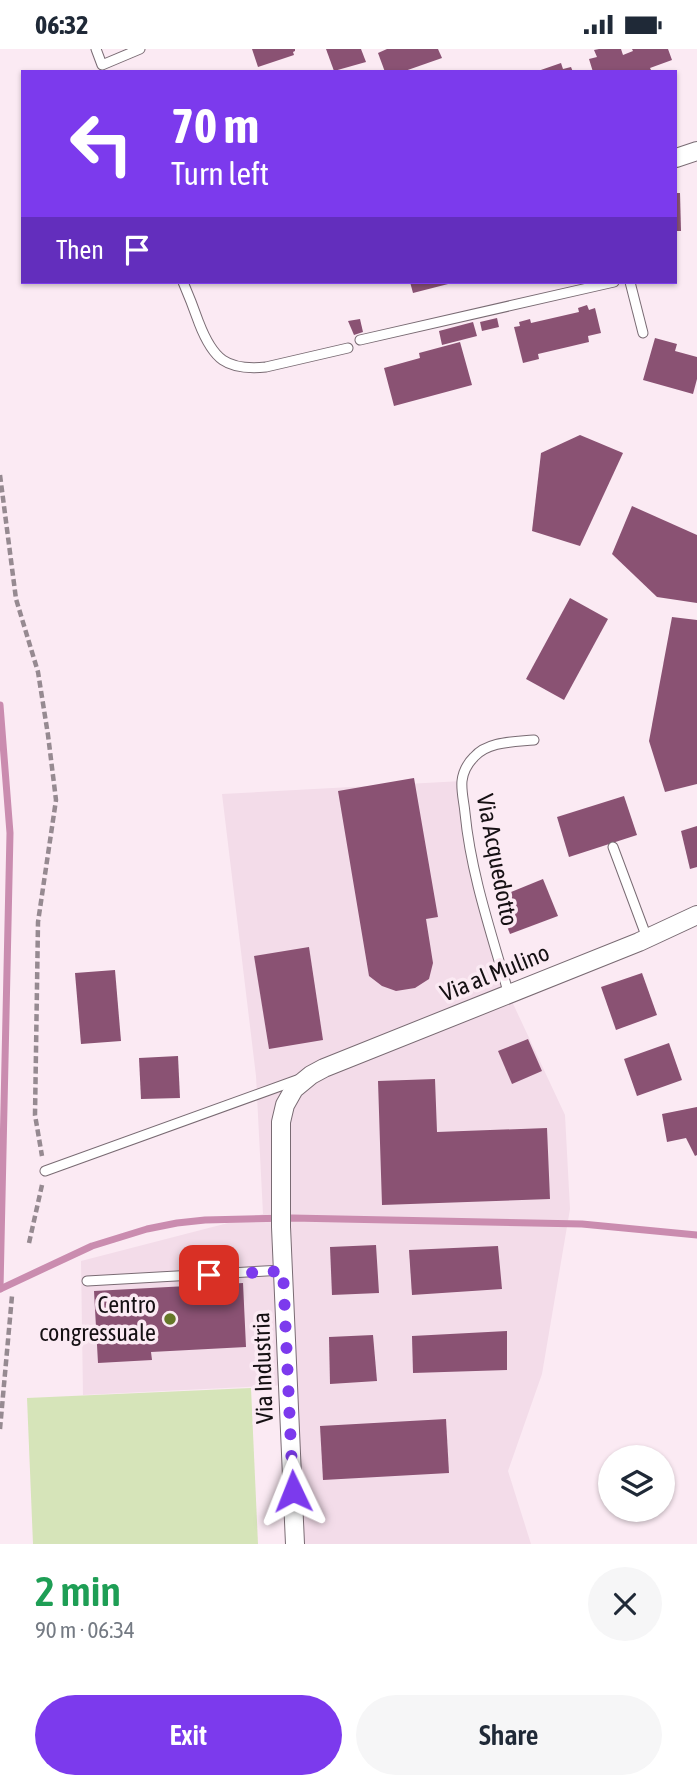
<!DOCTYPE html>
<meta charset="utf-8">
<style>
body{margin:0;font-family:"Asap Condensed",sans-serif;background:#f6f6f7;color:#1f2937;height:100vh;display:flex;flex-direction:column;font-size:26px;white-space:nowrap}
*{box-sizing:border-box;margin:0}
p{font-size:23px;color:#747a83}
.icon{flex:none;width:38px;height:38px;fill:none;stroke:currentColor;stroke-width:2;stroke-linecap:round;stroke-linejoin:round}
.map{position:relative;height:1495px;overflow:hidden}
.side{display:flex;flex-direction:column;background:#fff;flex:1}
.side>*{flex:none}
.top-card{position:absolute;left:21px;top:21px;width:656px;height:214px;border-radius:0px;box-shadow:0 2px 5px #0004;background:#7c3aed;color:#fff;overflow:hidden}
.controls{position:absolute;left:598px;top:1396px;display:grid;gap:14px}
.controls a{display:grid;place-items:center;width:77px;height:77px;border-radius:50%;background:#fff;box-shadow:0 2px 5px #0004;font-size:35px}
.pin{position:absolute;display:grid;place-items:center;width:60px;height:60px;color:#fff;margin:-30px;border-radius:14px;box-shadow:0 4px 10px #0006}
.me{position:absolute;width:77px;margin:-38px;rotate:358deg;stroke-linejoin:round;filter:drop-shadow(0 0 5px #0008)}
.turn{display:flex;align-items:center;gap:24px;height:147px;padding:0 35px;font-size:32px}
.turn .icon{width:91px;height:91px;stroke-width:2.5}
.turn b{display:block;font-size:49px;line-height:60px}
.then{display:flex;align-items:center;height:66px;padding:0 35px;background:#0003;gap:14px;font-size:26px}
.round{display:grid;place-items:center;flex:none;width:74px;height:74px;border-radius:37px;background:#f6f6f7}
.headline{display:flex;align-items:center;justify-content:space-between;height:119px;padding:0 35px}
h1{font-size:42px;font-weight:600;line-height:52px;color:#1e9e55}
.cta{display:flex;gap:14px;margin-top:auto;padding:14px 35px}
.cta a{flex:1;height:80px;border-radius:42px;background:#7c3aed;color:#fff;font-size:28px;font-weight:600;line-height:80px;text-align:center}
.cta a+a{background:#f6f6f7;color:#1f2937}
.status{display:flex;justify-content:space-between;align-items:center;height:49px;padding:0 35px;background:#fff;direction:ltr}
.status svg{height:19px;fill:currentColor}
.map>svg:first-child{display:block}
</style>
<div class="status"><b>06:32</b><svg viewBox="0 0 49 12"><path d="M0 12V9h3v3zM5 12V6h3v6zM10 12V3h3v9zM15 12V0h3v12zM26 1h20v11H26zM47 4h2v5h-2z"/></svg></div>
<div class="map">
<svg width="697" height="1495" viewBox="0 0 697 1495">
<rect width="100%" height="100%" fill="#fbeaf3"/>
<polygon fill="#f3dce9" points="462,732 467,785 509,946 565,1066 570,1160 542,1325 508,1422 531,1495 295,1495 288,1336 83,1346 81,1212 263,1165 256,1027 222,745"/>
<polygon fill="#d6e4b9" points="251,1339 258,1495 33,1495 27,1349"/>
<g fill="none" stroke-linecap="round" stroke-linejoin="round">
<g stroke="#ca8caf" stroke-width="7">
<polyline points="0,656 10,784 0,1240"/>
<polyline points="0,1240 92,1197 147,1180 177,1174 205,1171 292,1169 582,1175 697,1186"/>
</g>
</g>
<g fill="#8a5273">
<polygon points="252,0 295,0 295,2 293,3 294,6 258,18"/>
<polygon points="326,0 361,0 366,13 334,22"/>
<polygon points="387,0 438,0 442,9 402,23 385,23 378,4"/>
<polygon points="599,0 621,0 623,6 633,2 632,0 668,0 672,11 650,19 652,23 593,23 589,10 597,8 594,1"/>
<polygon points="561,14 563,20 571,18 573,23 535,23"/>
<polygon points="676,144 680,144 681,182 676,182"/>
<polygon points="410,233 452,233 452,234 413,244"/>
<polygon points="587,256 589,261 595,259 601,284 588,287 589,293 538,305 539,310 523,314 514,278 520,277 519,273 530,270 531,274 579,263 578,259"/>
<polygon points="497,269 499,278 482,282 480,273"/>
<polygon points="360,270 363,283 354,286 348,272"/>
<polygon points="473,273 477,287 442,296 439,282"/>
<polygon points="655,289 677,295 675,302 697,308 697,330 693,345 643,331"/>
<polygon points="460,293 472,336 394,357 384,319 420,309 419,304"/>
<polygon points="580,386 623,404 580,497 532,482 541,404"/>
<polygon points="632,457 697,486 697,554 657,548 612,505"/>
<polygon points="570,549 608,570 564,651 526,630"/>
<polygon points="672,568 697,571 697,735 665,743 649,692"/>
<polygon points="414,729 438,868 426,870 433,914 429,930 415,939 396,942 382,937 369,927 338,742"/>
<polygon points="624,747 637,786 569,808 557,768"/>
<polygon points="697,777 697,818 690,820 681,782"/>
<polygon points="543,830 558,867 510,885 496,849"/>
<polygon points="309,898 323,991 269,1000 254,907"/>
<polygon points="115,921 121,992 81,995 75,924"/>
<polygon points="642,924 657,966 616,981 601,938"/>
<polygon points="528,990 542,1022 512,1035 498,1002"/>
<polygon points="669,994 682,1031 637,1047 624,1010"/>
<polygon points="178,1007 180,1049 141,1050 139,1009"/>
<polygon points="435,1030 437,1083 547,1079 550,1150 382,1156 378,1032"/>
<polygon points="697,1058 697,1106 695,1107 686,1089 667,1093 662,1065"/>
<polygon points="376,1196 379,1244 332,1246 330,1198"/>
<polygon points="498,1197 502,1240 412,1246 409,1201"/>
<polygon points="243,1234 246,1298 151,1303 152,1311 98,1314 94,1242"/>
<polygon points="507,1282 507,1321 413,1324 412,1287"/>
<polygon points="373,1286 377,1332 330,1335 329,1288"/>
<polygon points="446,1370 449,1424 323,1431 320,1377"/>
</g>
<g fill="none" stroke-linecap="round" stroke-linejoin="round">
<g stroke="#796b73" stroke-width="11">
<g id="service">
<polyline points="96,0 102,16 140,0"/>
<path d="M 183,233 C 189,247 194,260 199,274 C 213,310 226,322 266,318 L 348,299"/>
<polyline points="630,233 643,284"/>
<polyline points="360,291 614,233"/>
<polyline points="613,798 647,889"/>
<path d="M 509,946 C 492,886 471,826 465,764 C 464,753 461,742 462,732 C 463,723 468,714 474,708 C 488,692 514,693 534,691"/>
<polyline points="45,1122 297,1031"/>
<polyline points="87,1232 283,1221"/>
</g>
</g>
<g stroke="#796b73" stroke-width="20">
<g id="minor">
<polyline points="676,109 697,102"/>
<polyline points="295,1495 281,1178 281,1073 285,1056 294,1040 311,1026 324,1019 639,893 697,866"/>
</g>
</g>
<g stroke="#968a91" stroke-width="4.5" stroke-dasharray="7 3.5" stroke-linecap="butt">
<polyline points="0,426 16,550 38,623 48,686 56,751 38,873 35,1066 42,1107"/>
<polyline points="29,1194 42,1136"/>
<polyline points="0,1380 12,1247"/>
</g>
<use href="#service" stroke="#fff" stroke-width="9"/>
<use href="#minor" stroke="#fff" stroke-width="18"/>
</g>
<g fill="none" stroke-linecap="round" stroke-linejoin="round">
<polyline stroke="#7c3aed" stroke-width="12" stroke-dasharray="0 21.6" points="209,1226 283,1222 293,1442"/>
</g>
<circle fill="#657828" stroke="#fbeaf3" stroke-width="2.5" cx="170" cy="1270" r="7"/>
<g text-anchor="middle" stroke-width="7" stroke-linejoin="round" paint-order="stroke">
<g font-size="24" fill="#151013" stroke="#fbeaf3">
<text transform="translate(497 811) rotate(79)" y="8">Via Acquedotto</text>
<text transform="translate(495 924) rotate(-22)" y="8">Via al Mulino</text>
<text transform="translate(263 1319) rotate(-92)" y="8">Via Industria</text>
</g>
<g font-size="24" fill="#151013" stroke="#fbeaf3" text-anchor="end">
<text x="156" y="1264">Centro<tspan x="156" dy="28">congressuale</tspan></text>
</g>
</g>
</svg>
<div class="controls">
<a><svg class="icon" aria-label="layers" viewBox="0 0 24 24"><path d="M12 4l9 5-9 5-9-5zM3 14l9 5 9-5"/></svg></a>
</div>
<div class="pin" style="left:209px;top:1226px;background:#d93025"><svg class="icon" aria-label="arrive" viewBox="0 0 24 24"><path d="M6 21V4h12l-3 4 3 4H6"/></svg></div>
<svg class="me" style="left:293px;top:1442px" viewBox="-20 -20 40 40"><path d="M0-17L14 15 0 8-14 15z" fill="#7c3aed" stroke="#fff" stroke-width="4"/></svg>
<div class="top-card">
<div class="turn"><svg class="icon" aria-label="left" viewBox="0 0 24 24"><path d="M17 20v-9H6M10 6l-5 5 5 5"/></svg><div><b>70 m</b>Turn left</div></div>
<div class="then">Then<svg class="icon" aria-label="arrive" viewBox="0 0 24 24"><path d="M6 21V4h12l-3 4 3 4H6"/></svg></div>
</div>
</div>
<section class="side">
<div class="headline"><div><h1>2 min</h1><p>90 m · 06:34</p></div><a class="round"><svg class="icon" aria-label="close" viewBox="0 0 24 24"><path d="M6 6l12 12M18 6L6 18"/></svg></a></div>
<div class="cta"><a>Exit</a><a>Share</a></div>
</section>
